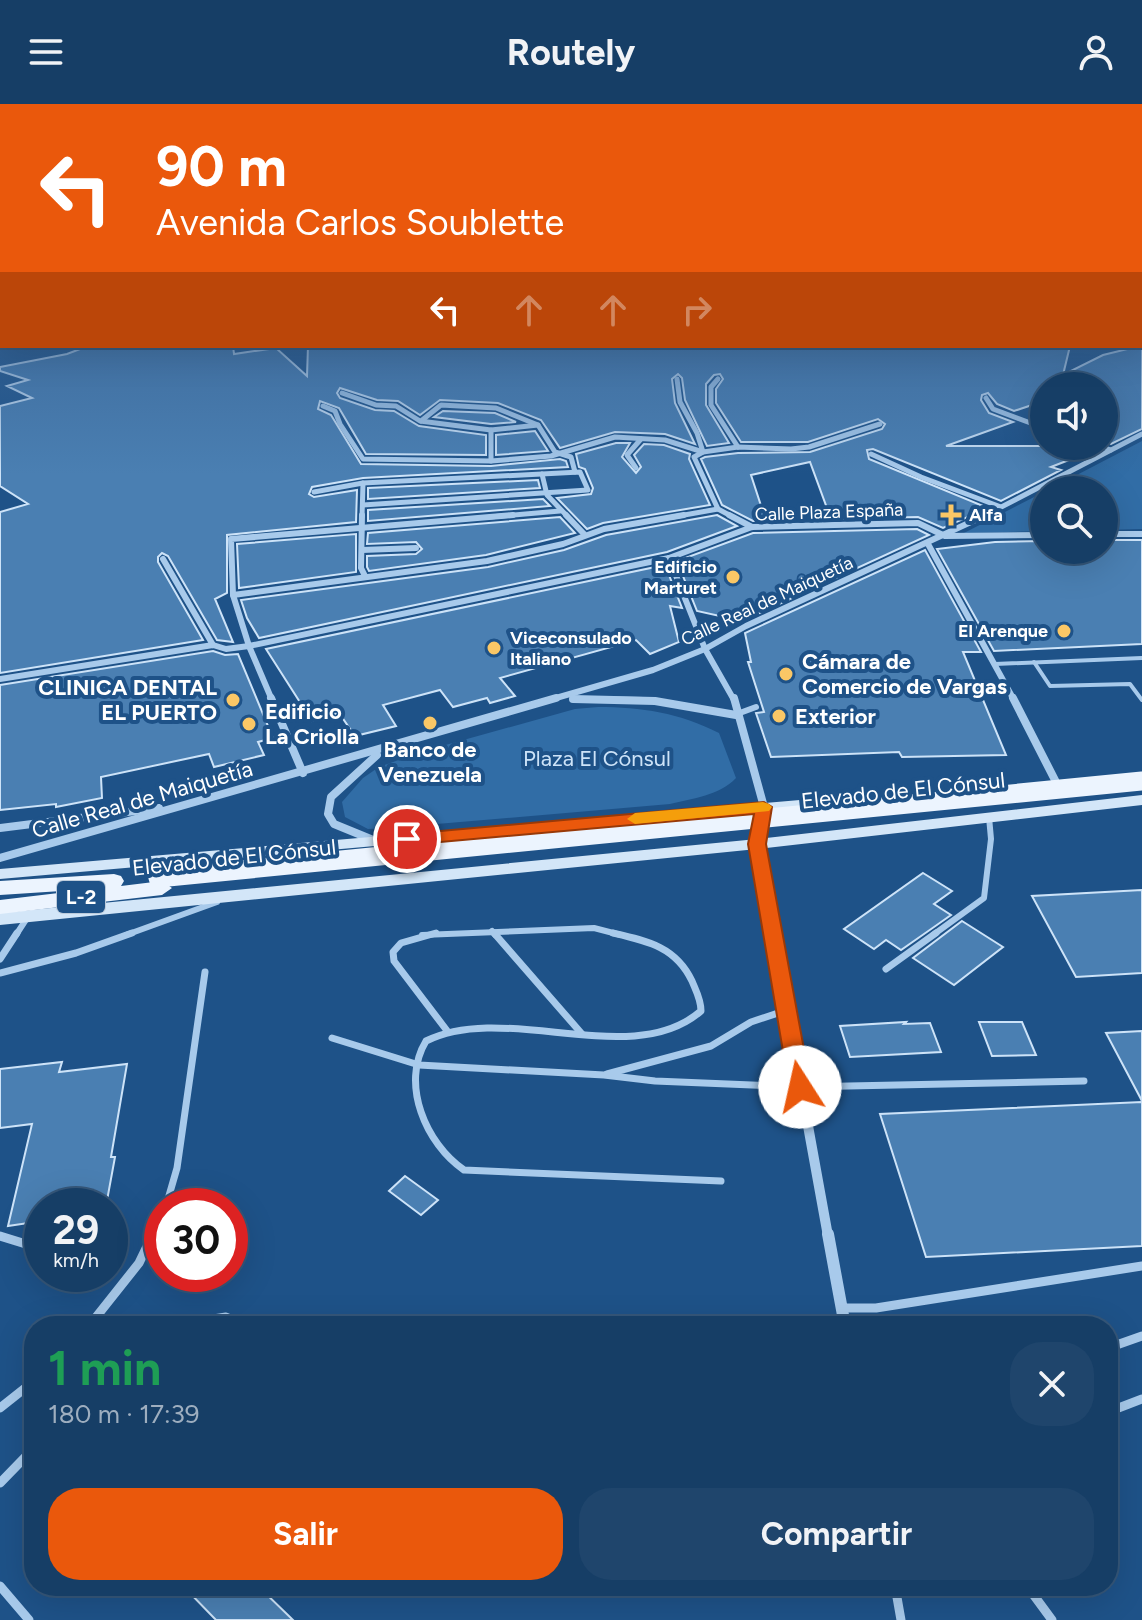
<!DOCTYPE html>
<html lang="es">
<meta charset="utf-8">
<style>
body{margin:0;font-family:Figtree,sans-serif;background:#1f456c;color:#f1f3f6;height:100vh;display:flex;flex-direction:column;font-size:30px;white-space:nowrap}
*{box-sizing:border-box;margin:0}
p{font-size:26px;color:#9eaebf}
.icon{flex:none;width:44px;height:44px;fill:none;stroke:currentColor;stroke-width:2;stroke-linecap:round;stroke-linejoin:round}
.map{position:relative;flex:1;overflow:hidden}
.drawer{position:absolute;left:24px;top:1212px;width:1094px;height:280px;display:flex;flex-direction:column;background:#163e66;border-radius:32px;box-shadow:0 8px 32px #0002,0 0 0 2px #35577a}
.drawer>*{flex:none}
.top-card{position:absolute;left:0px;top:0px;width:1142px;height:244px;box-shadow:0 8px 32px #0002,0 0 0 2px #35577a;background:#ea580c;color:#fff;overflow:hidden}
.controls{position:absolute;left:1030px;top:268px;display:grid;gap:16px}
.controls a{display:grid;place-items:center;width:88px;height:88px;border-radius:50%;background:#163e66;box-shadow:0 8px 32px #0002,0 0 0 2px #35577a;font-size:40px}
.speed{position:absolute;left:24px;top:1084px;display:flex;gap:16px;font-size:40px;font-weight:700;text-align:center}
.speed>*{display:grid;place-content:center;width:104px;height:104px;border-radius:50%;background:#163e66;box-shadow:0 8px 32px #0002,0 0 0 2px #35577a;line-height:1}
.speed small{font-size:20px;font-weight:400}
.speed .limit{border:12px solid #d22;background:#fff;color:#111}
.pin{position:absolute;display:grid;place-items:center;width:68px;height:68px;color:#fff;margin:-34px;border:4px solid #fff;border-radius:50%;box-shadow:0 2px 8px #0007}
.me{position:absolute;width:88px;margin:-44px;rotate:350deg;stroke-linejoin:round;filter:drop-shadow(0 0 6px #0008)}
.turn{display:flex;align-items:center;gap:28px;height:168px;padding:0 24px;font-size:36px}
.turn .icon{width:104px;height:104px;stroke-width:2.5}
.turn b{display:block;font-size:56px;line-height:68px}
.lanes{display:flex;align-items:center;height:76px;padding:0 24px;background:#0003;justify-content:center;gap:40px;direction:ltr}
.lanes .off{opacity:.35}
.round{display:grid;place-items:center;flex:none;width:84px;height:84px;border-radius:32px;background:#1f456c}
.head{display:flex;align-items:center;justify-content:space-between;height:136px;padding:0 24px}
h1{font-size:48px;font-weight:700;line-height:60px;color:#1e9e55}
.cta{display:flex;gap:16px;margin-top:auto;padding:16px 24px}
.cta a{flex:1;height:92px;border-radius:32px;background:#ea580c;color:#fff;font-size:32px;font-weight:700;line-height:92px;text-align:center}
.cta a+a{background:#1f456c;color:#f1f3f6}
header{display:flex;justify-content:space-between;align-items:center;height:104px;padding:0 24px;background:#163e66;font-size:36px;font-weight:700}
.map>svg:first-child{display:block}
</style>
<header><svg class="icon" aria-label="menu" viewBox="0 0 24 24"><path d="M4 6h16M4 12h16M4 18h16"/></svg>Routely<svg class="icon" aria-label="person" viewBox="0 0 24 24"><circle cx="12" cy="8" r="4"/><path d="M4 21q1-7 8-7t8 7"/></svg></header>
<div class="map">
<svg width="1142" height="1516" viewBox="0 0 1142 1516">
<rect width="100%" height="100%" fill="#1e5288"/>
<g fill="#316da6">
<polygon points="1142,337 1142,425 1104,426 1104,386 1048,386"/>
<polygon points="1044,388 1044,427 964,429"/>
<path d="M 598,603 C 641,603 680,609 719,629 L 736,674 C 719,692 693,694 670,700 L 390,724 L 368,725 L 345,713 L 342,698 L 363,674 L 379,663 L 424,647 L 575,605 Z"/>
</g>
<g fill="#4a7fb2" stroke="#cde3f8" stroke-width="2">
<polygon points="1142,238 1142,325 1111,340 1104,338 1104,282 1080,282 1062,277 1061,282 1044,282 1044,297 1014,307 997,300 988,289 982,291 981,296 989,309 1013,318 946,342 1094,342 1095,346 1051,363 1061,366 1001,397 873,345 867,346 869,355 988,404 943,424 918,413 831,415 810,358 751,371 766,417 753,417 722,401 701,355 705,353 738,349 810,348 882,325 885,320 878,315 808,338 741,338 716,299 716,285 723,275 720,270 714,271 706,280 706,301 729,339 707,342 685,296 682,274 678,270 672,275 675,299 695,340 665,330 615,328 560,344 541,316 498,299 440,296 420,311 398,297 377,296 340,284 337,289 340,294 375,306 394,307 419,322 486,331 486,351 366,350 339,304 320,297 318,305 331,311 361,360 491,362 560,355 566,357 568,363 363,374 312,383 309,390 314,393 357,386 356,418 227,431 227,489 215,495 233,538 217,536 168,452 162,449 158,453 158,458 203,536 0,569 0,408 28,400 0,382 0,302 32,294 7,282 28,276 0,267 0,263 67,250 88,242 233,242 234,250 276,244 307,272 308,242 1070,242 1063,271 1103,251 1140,242"/>
<polygon points="443,307 495,309 516,318 491,320 434,313"/>
<polygon points="535,327 548,347 496,351 496,331"/>
<polygon points="616,339 630,339 622,353 636,369 641,363 634,351 644,340 664,341 690,350 689,355 710,401 603,419 587,425 557,394 591,390 593,384 585,365 579,363 576,350"/>
<polygon points="538,376 540,384 368,395 368,384"/>
<polygon points="543,395 550,402 368,417 368,406"/>
<polygon points="717,411 737,422 667,448 259,534 247,514 241,496 488,463 564,446 606,431"/>
<polygon points="560,413 575,429 486,451 369,467 367,463 367,452 416,450 422,445 416,438 367,440 368,429"/>
<polygon points="917,425 929,431 742,517 697,507 677,457 753,429"/>
<polygon points="356,430 356,468 239,484 237,440"/>
<polygon points="1104,436 1142,436 1142,540 994,547 937,445 995,438 1044,437 1044,446 1104,446"/>
<polygon points="925,446 981,548 963,548 1006,651 902,653 899,648 771,653 756,609 764,608 748,558 751,558 745,529"/>
<polygon points="665,461 682,504 670,502 679,538 650,550 636,536 500,574 515,592 490,599 487,594 453,603 440,586 383,601 396,622 355,632 339,609 312,617 266,545"/>
<polygon points="213,547 225,551 238,550 273,634 258,638 264,651 214,663 209,650 101,673 102,694 56,703 56,700 0,706 0,581"/>
<polygon points="923,769 952,787 934,800 951,811 934,823 901,846 886,836 874,845 844,825"/>
<polygon points="1142,786 1142,869 1076,873 1032,792"/>
<polygon points="962,817 1003,843 954,881 913,854"/>
<polygon points="906,918 904,920 930,919 941,948 850,953 840,922"/>
<polygon points="979,918 1022,918 1036,951 992,952"/>
<polygon points="1142,927 1142,997 1106,929"/>
<polygon points="62,958 59,968 127,960 111,1053 115,1053 106,1102 42,1102 42,1117 8,1122 32,1020 0,1024 0,965"/>
<polygon points="1142,998 1142,1142 926,1153 880,1010"/>
<polygon points="405,1072 438,1096 421,1111 389,1087"/>
<polygon points="183,1482 258,1482 293,1516 216,1516"/>
</g>
<g fill="none" stroke-linecap="round" stroke-linejoin="round">
<g stroke="#a8caeb" stroke-width="4">
<polyline points="1034,558 1050,582 1130,580 1142,596"/>
<polyline points="995,560 1142,554"/>
</g>
<g stroke="#a8caeb" stroke-width="6">
<polyline points="737,610 756,603"/>
<polyline points="492,827 495,831"/>
<polyline points="16,831 27,814"/>
<polyline points="126,831 217,798"/>
<polyline points="422,831 594,824 621,831"/>
<polyline points="933,831 984,794 991,735 989,713"/>
</g>
<g stroke="#a8caeb" stroke-width="7">
<polyline points="436,829 401,839 393,848 394,857 448,928"/>
<polyline points="494,829 582,930"/>
<path d="M 613,829 C 648,837 676,843 692,877 C 696,887 701,895 701,907 C 632,967 506,897 426,937 C 400,980 426,1040 464,1066 L 721,1077"/>
<polyline points="0,855 17,829"/>
<polyline points="886,865 936,829"/>
<polyline points="0,869 76,849 132,829"/>
<polyline points="332,934 419,961 604,971 655,977 800,983 1084,977"/>
<polyline points="607,970 711,942 751,918 787,906"/>
<polyline points="166,1102 177,1064 205,868"/>
<polyline points="152,1132 162,1111"/>
</g>
<g stroke="#a8caeb" stroke-width="9">
<polyline points="0,1132 42,1145"/>
<polyline points="841,1204 876,1204 1142,1162"/>
<polyline points="89,1222 139,1159 153,1130"/>
<polyline points="170,1222 226,1213 246,1222"/>
<polyline points="1108,1244 1142,1232"/>
<polyline points="0,1304 34,1277"/>
<polyline points="1108,1308 1142,1295"/>
<polyline points="0,1379 34,1344"/>
<polyline points="0,1482 29,1516"/>
<polyline points="895,1482 901,1516"/>
<polyline points="1027,1482 1052,1516"/>
</g>
<g stroke="#a8caeb" stroke-width="5">
<polyline points="677,275 680,298 697,329 703,348 694,353 718,405 733,413"/>
<polyline points="718,275 711,283 711,301 738,343"/>
<polyline points="342,289 376,301 396,302 420,317 491,326 538,321"/>
<polyline points="986,294 993,305 1044,324"/>
<polyline points="323,302 335,307 340,320 363,355 491,357 551,352 615,333 665,336 703,348 738,343 791,345 809,343 880,320"/>
<polyline points="421,317 441,301 496,304 538,321 555,348 571,353 575,368"/>
<polyline points="491,326 491,357"/>
<polyline points="1099,342 1111,346"/>
<polyline points="871,350 921,373 1001,403"/>
<polyline points="636,364 627,351 641,335"/>
<polyline points="542,370 547,391 568,413"/>
<polyline points="314,388 363,379 580,368 588,386 363,401"/>
<polyline points="362,413 363,379"/>
<polyline points="490,413 560,407"/>
<polyline points="673,413 718,405"/>
<polyline points="982,413 1142,330"/>
</g>
<g stroke="#a8caeb" stroke-width="6">
<polyline points="362,411 361,464 365,472"/>
<polyline points="566,411 584,430"/>
<polyline points="729,411 752,423"/>
<polyline points="1104,430 1142,430"/>
<polyline points="928,440 1014,596"/>
<polyline points="362,446 416,444"/>
<polyline points="669,454 705,545 734,596"/>
<polyline points="163,455 213,541"/>
<polyline points="233,491 487,457 563,440 604,425 684,411"/>
<polyline points="0,575 213,541 226,545 249,542 669,454 752,423 918,419 945,432 1044,431"/>
<polyline points="573,595 644,596"/>
<polyline points="272,596 249,542 233,491 231,435 513,411"/>
<polyline points="549,596 653,566 705,545 746,522 986,411"/>
</g>
<g stroke="#a8caeb" stroke-width="8">
<polyline points="271,594 303,669"/>
<polyline points="734,594 764,703 757,740 774,831"/>
<polyline points="1013,594 1057,680"/>
<polyline points="573,595 655,597 736,611"/>
<polyline points="377,651 331,693 328,710 334,720 378,738"/>
<polyline points="0,724 159,704"/>
<polyline points="0,754 556,594"/>
</g>
<polyline stroke="#a8caeb" stroke-width="10" points="773,829 828,1132"/>
<polyline stroke="#a8caeb" stroke-width="12" points="828,1130 845,1222"/>
<g fill="#d3e6f8" fill-rule="evenodd">
<polygon points="858,691 863,693 866,696 863,699 0,775 0,765"/>
<polygon points="1142,691 1142,701 757,745 0,821 0,809 757,735"/>
</g>
<polygon fill="#ecf4fe" fill-rule="evenodd" points="114,770 121,772 124,777 121,782 162,777 172,784 162,791 0,810 0,796 92,785 0,791 0,777"/>
<polyline stroke="#ecf4fe" stroke-width="19" points="158,774 1142,677"/>
</g>
<linearGradient id="sky" x2="0" y2="1"><stop stop-color="#102d4b"/><stop offset="0.43" stop-color="#3b6696"/><stop offset="1" stop-color="#3b6696" stop-opacity="0"/></linearGradient>
<rect width="1142" height="370" fill="url(#sky)"/>
<polygon fill="#ea580c" stroke="#983908" stroke-width="2" points="764,698 772,703 766,740 811,983 808,989 800,992 792,989 789,983 748,740 754,710 407,741 398,735 407,730"/>
<polygon fill="#f59e0b" points="763,698 769,700 772,703 769,707 635,720 627,715 635,709"/>
<g fill="#fac766" stroke="#1e5288" stroke-width="3">
<path d="M947 399h8v8h8v8h-8v8h-8v-8h-8v-8h8z"/>
<circle cx="733" cy="473" r="8"/>
<circle cx="1064" cy="527" r="8"/>
<circle cx="494" cy="544" r="8"/>
<circle cx="786" cy="570" r="8"/>
<circle cx="233" cy="596" r="8"/>
<circle cx="779" cy="612" r="8"/>
<circle cx="430" cy="619" r="8"/>
<circle cx="249" cy="620" r="8"/>
</g>
<g text-anchor="middle" stroke-width="8" stroke-linejoin="round" paint-order="stroke">
<g font-size="18" fill="#fff" stroke="#1e5288">
<text transform="translate(829 408) rotate(-2)" y="6">Calle Plaza España</text>
<text transform="translate(767 497) rotate(-25)" y="6">Calle Real de Maiquetía</text>
</g>
<g font-size="18" font-weight="bold" fill="#fff" stroke="#1e5288" text-anchor="start">
<text x="969" y="417">Alfa</text>
<text x="717" y="469" text-anchor="end">Edificio<tspan x="717" dy="21">Marturet</tspan></text>
<text x="1048" y="533" text-anchor="end">El Arenque</text>
<text x="510" y="540">Viceconsulado<tspan x="510" dy="21">Italiano</tspan></text>
</g>
<rect fill="#1e5288" stroke="#bccbdb" stroke-width="2" x="57" y="777" width="48" height="32" rx="6"/>
<g font-size="20" font-weight="bold" fill="#fff">
<text x="81" y="800">L-2</text>
</g>
<g font-size="22" font-weight="bold" fill="#fff" stroke="#1e5288" text-anchor="start">
<text x="802" y="565">Cámara de<tspan x="802" dy="25">Comercio de Vargas</tspan></text>
<text x="217" y="591" text-anchor="end">CLINICA DENTAL<tspan x="217" dy="25">EL PUERTO</tspan></text>
<text x="265" y="615">Edificio<tspan x="265" dy="25">La Criolla</tspan></text>
<text x="795" y="620">Exterior</text>
<text x="430" y="653" text-anchor="middle">Banco de<tspan x="430" dy="25">Venezuela</tspan></text>
</g>
<g font-size="22" fill="#cde3f8" stroke="#1e5288">
<text x="597" y="662">Plaza El Cónsul</text>
</g>
<g font-size="22" fill="#fff" stroke="#1e5288">
<text transform="translate(903 686) rotate(-6)" y="8">Elevado de El Cónsul</text>
<text transform="translate(142 695) rotate(-16)" y="8">Calle Real de Maiquetía</text>
<text transform="translate(234 753) rotate(-6)" y="8">Elevado de El Cónsul</text>
</g>
</g>
</svg>
<div class="controls">
<a><svg class="icon" aria-label="sound" viewBox="0 0 24 24"><path d="M4 9h4l5-4v14l-5-4H4zM17 9q2 3 0 6"/></svg></a>
<a><svg class="icon" aria-label="search" viewBox="0 0 24 24"><circle cx="10" cy="10" r="6"/><path d="M15 15l6 6"/></svg></a>
</div>
<div class="speed"><div>29<small>km/h</small></div><div class="limit">30</div></div>
<div class="pin" style="left:407px;top:735px;background:#d93025"><svg class="icon" aria-label="arrive" viewBox="0 0 24 24"><path d="M6 21V4h12l-3 4 3 4H6"/></svg></div>
<svg class="me" style="left:800px;top:983px" viewBox="-20 -20 40 40"><circle r="19" fill="#fff"/><path d="M0-13L10 11 0 6-10 11z" fill="#ea580c"/></svg>
<div class="top-card">
<div class="turn"><svg class="icon" aria-label="left" viewBox="0 0 24 24"><path d="M17 20v-9H6M10 6l-5 5 5 5"/></svg><div><b>90 m</b>Avenida Carlos Soublette</div></div>
<div class="lanes"><svg class="icon" aria-label="left" viewBox="0 0 24 24"><path d="M17 20v-9H6M10 6l-5 5 5 5"/></svg><svg class="icon off" aria-label="ahead" viewBox="0 0 24 24"><path d="M12 20V5M6 11l6-6 6 6"/></svg><svg class="icon off" aria-label="ahead" viewBox="0 0 24 24"><path d="M12 20V5M6 11l6-6 6 6"/></svg><svg class="icon off" aria-label="right" viewBox="0 0 24 24"><path d="M7 20v-9h11M14 6l5 5-5 5"/></svg></div>
</div>
<section class="drawer">
<div class="head"><div><h1>1 min</h1><p>180 m · 17:39</p></div><a class="round"><svg class="icon" aria-label="close" viewBox="0 0 24 24"><path d="M6 6l12 12M18 6L6 18"/></svg></a></div>
<div class="cta"><a>Salir</a><a>Compartir</a></div>
</section>
</div>
